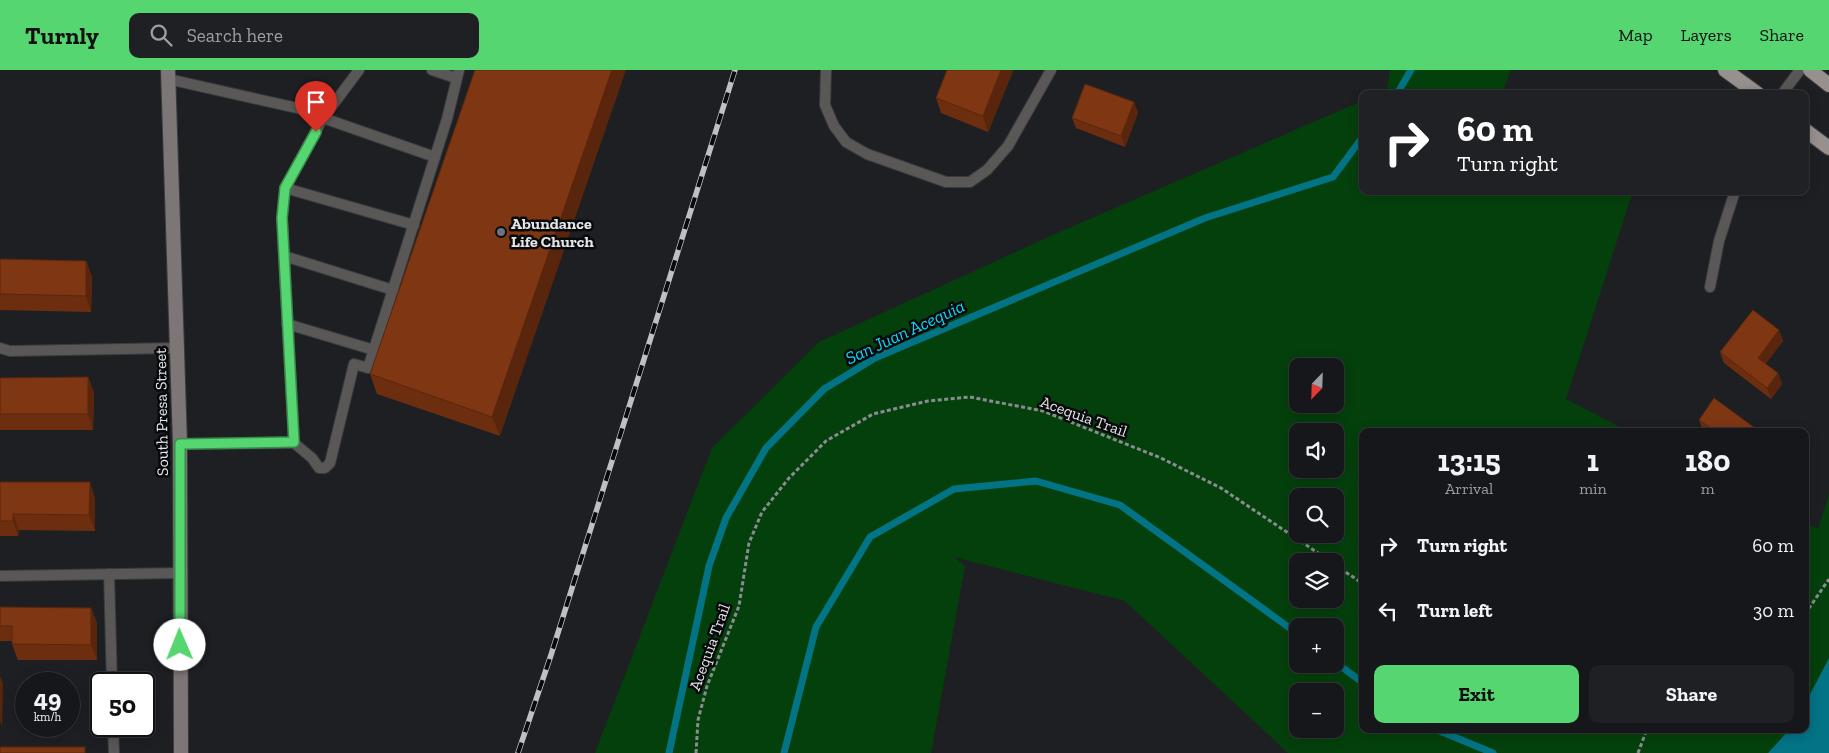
<!DOCTYPE html>
<meta charset="utf-8">
<style>
body{margin:0;font-family:"Zilla Slab",serif;background:#1f2023;color:#f1f3f6;height:100vh;display:flex;flex-direction:column;font-size:19px;white-space:nowrap}
*{box-sizing:border-box;margin:0}
p{font-size:16px;color:#9e9fa2}
.icon{flex:none;width:28px;height:28px;fill:none;stroke:currentColor;stroke-width:2;stroke-linecap:round;stroke-linejoin:round}
.map{position:relative;flex:1;overflow:hidden}
.side{position:absolute;left:1359px;top:358px;width:450px;height:305px;display:flex;flex-direction:column;background:#16171a;border-radius:10px;box-shadow:0 2px 12px #0003,0 0 0 1px #353639}
.side>*{flex:none}
.guide{position:absolute;left:1359px;top:20px;width:450px;height:105px;border-radius:10px;box-shadow:0 2px 12px #0003,0 0 0 1px #353639;background:#202124;color:#fff;overflow:hidden}
.needle{width:32px;rotate:203deg}
.controls{position:absolute;left:1289px;top:288px;display:grid;gap:10px}
.controls a{display:grid;place-items:center;width:55px;height:55px;border-radius:10px;background:#16171a;box-shadow:0 2px 12px #0003,0 0 0 1px #353639;font-size:25px}
.speed{position:absolute;left:15px;top:602px;display:flex;gap:10px;font-size:25px;font-weight:700;text-align:center}
.speed>*{display:grid;place-content:center;width:65px;height:65px;border-radius:50%;background:#16171a;box-shadow:0 2px 12px #0003,0 0 0 1px #353639;line-height:1}
.speed small{font-size:12px;font-weight:400}
.speed .limit{border:2px solid #111;border-radius:8px;background:#fff;color:#111}
.pin{position:absolute;display:grid;place-items:center;width:42px;height:42px;color:#fff;margin:-51px -21px;border-radius:50% 50% 50% 0;rotate:-45deg;box-shadow:0 0 5px #0007}
.pin .icon{rotate:45deg}
.me{position:absolute;width:55px;margin:-28px;rotate:359deg;stroke-linejoin:round;filter:drop-shadow(0 0 4px #0008)}
.turn{display:flex;align-items:center;gap:18px;height:105px;padding:0 15px;font-size:22px}
.turn .icon{width:65px;height:65px;stroke-width:2.5}
.turn b{display:block;font-size:35px;line-height:42px}
.eta{display:flex;justify-content:space-evenly;align-items:center;height:85px;text-align:center}
.eta b{font-size:30px;font-weight:700;line-height:35px}
.primary-button{display:flex;gap:10px;margin-top:auto;padding:10px 15px}
.primary-button a{flex:1;height:58px;border-radius:10px;background:#56d671;color:#111;font-size:20px;font-weight:700;line-height:58px;text-align:center}
.primary-button a+a{background:#1f2023;color:#f1f3f6}
ul{padding:0;list-style:none}
li{display:flex;align-items:center;gap:15px;height:65px;padding:0 15px}
li div{flex:1}
li b{display:block;font-size:19px}
li em{font-style:normal}
header{display:flex;align-items:center;gap:30px;box-sizing:border-box;height:70px;padding:0 25px;background:#56d671;color:#111}
header strong{font-size:24px}
nav{display:flex;gap:28px;margin-inline-start:auto;font-size:18px}
.search{width:350px;height:45px;background:#1f2023;display:flex;align-items:center;gap:12px;box-sizing:border-box;padding:0 18px;border-radius:10px;color:#9e9fa2;font-size:19px}
.map>svg:first-child{display:block}
</style>
<header>
<strong>Turnly</strong>
<div class="search"><svg class="icon" aria-label="search" viewBox="0 0 24 24"><circle cx="10" cy="10" r="6"/><path d="M15 15l6 6"/></svg>Search here</div>
<nav><a>Map</a><a>Layers</a><a>Share</a></nav>
</header>
<div class="map">
<svg width="1829" height="683" viewBox="0 0 1829 683">
<rect width="100%" height="100%" fill="#1d1f23"/>
<g fill="#04400c" fill-rule="evenodd">
<polygon points="1390,0 1511,0 1502,24 1380,24 1387,20"/>
<path d="M 1362,31 L 1362,121 L 1633,121 L 1566,329 L 1628,361 L 1362,361 L 1362,659 L 1805,659 L 1805,452 L 1818,459 L 1829,424 L 1829,683 L 1288,683 L 1125,531 L 954,487 L 965,496 L 931,683 L 595,683 L 712,378 L 819,272 L 1055,164 ZM 1298,296 L 1335,296 L 1335,334 L 1298,334 ZM 1298,361 L 1335,361 L 1335,399 L 1298,399 ZM 1298,426 L 1335,426 L 1335,464 L 1298,464 ZM 1298,491 L 1335,491 L 1335,529 L 1298,529 ZM 1298,556 L 1335,556 L 1335,594 L 1298,594 ZM 1298,621 L 1335,621 L 1335,659 L 1298,659 Z"/>
</g>
<polygon fill="#037386" points="1829,588 1829,683 1768,683 1790,659 1805,659 1805,634"/>
<g fill="none" stroke-linecap="round" stroke-linejoin="round">
<g stroke="#037386" stroke-width="7">
<polyline points="1397,24 1411,0"/>
<polyline points="1335,592 1362,612"/>
<polyline points="1435,659 1493,683"/>
<polyline points="669,683 709,496 726,448 766,378 824,319 875,288 1205,148 1333,107 1362,68"/>
<polyline points="784,683 816,557 870,467 954,419 1036,411 1120,435 1298,564"/>
</g>
<g stroke="#393b3f" stroke-width="12">
<g id="service">
<polyline points="359,0 323,48 435,87"/>
<polyline points="432,0 456,8"/>
<polyline points="826,0 825,35 834,56 846,72 867,84 946,112 970,112 987,100 1008,76 1051,0"/>
<polyline points="168,9 315,42 323,48 285,118 282,148 294,373 180,374"/>
<polyline points="1782,24 1800,0"/>
<polyline points="285,118 414,155"/>
<polyline points="284,186 393,220"/>
<polyline points="1710,217 1719,171 1735,121"/>
<polyline points="287,254 374,280"/>
<polyline points="0,278 10,281 177,278"/>
<polyline points="294,373 312,388 319,398 325,398 330,393 354,294 368,298 447,49 459,0"/>
<polyline points="109,504 112,614"/>
<polyline points="0,506 180,503"/>
<polyline points="113,656 114,683"/>
</g>
</g>
<g stroke="#393b3f" stroke-width="16">
<polyline id="secondary" points="168,0 180,374 181,683"/>
</g>
<g stroke="#393b3f" stroke-width="16">
<g id="primary">
<polyline points="1725,0 1758,24"/>
<polyline points="1810,0 1829,15"/>
<polyline points="1805,60 1829,78"/>
</g>
</g>
<g stroke="#8a8c8f" stroke-width="3" stroke-dasharray="4 2.5" stroke-linecap="butt">
<polyline points="1335,495 1362,513"/>
<polyline points="1805,544 1829,509"/>
<polyline points="696,683 698,650 707,616 739,536 749,473 762,442 789,408 826,371 873,344 928,331 970,327 1043,341 1161,388 1221,418 1330,491"/>
<polyline points="1638,683 1647,659"/>
</g>
<use href="#service" stroke="#5a5757" stroke-width="10"/>
<use href="#secondary" stroke="#7c7776" stroke-width="14"/>
<use href="#primary" stroke="#96908f" stroke-width="14"/>
<g stroke="#bfc0c3" stroke-width="5.5">
<polyline id="rail" points="518,683 551,585 735,0"/>
</g>
<use href="#rail" stroke="#08090b" stroke-width="4" stroke-dasharray="11" stroke-linecap="butt"/>
</g>
<g fill="#6d2e10">
<polygon points="475,0 500,366 377,324 370,304"/>
<polygon points="1013,1 988,62 941,43 936,28"/>
<polygon points="1134,32 1138,43 1125,77 1076,58 1072,48"/>
<polygon points="0,189 86,191 92,207 91,242 0,240"/>
<polygon points="1779,260 1783,271 1765,294 1778,303 1782,314 1771,329 1724,293 1720,282"/>
<polygon points="88,307 94,323 93,360 0,360 0,308"/>
<polygon points="1699,350 1759,361 1703,361"/>
<polygon points="0,412 95,428 95,461 19,460 18,466 0,466"/>
<polygon points="0,537 91,538 97,553 97,590 18,590 12,574 12,571 0,571"/>
</g>
<g fill="#59260d">
<polygon points="612,0 626,0 500,366 492,347"/>
<polygon points="1001,0 1012,0 1013,1 988,62 983,46"/>
<polygon points="1134,32 1138,43 1125,77 1121,66"/>
<polygon points="86,191 92,207 91,242 86,226"/>
<polygon points="1779,260 1783,271 1762,299 1758,288"/>
<polygon points="1778,303 1782,314 1771,329 1767,318"/>
<polygon points="88,307 94,323 93,360 88,344"/>
<polygon points="90,412 95,428 95,461 89,445"/>
<polygon points="13,444 19,460 18,466 13,451"/>
<polygon points="91,538 97,553 97,590 91,575"/>
<polygon points="0,606 3,614 2,656 0,651"/>
</g>
<g fill="#7f3613" stroke="#59260d">
<polygon points="475,0 612,0 492,347 370,304"/>
<polygon points="947,0 1001,0 983,46 936,28"/>
<polygon points="1085,14 1134,32 1121,66 1072,48"/>
<polygon points="0,189 86,191 86,226 0,224"/>
<polygon points="1753,240 1779,260 1758,288 1778,303 1767,318 1720,282"/>
<polygon points="88,307 88,344 0,344 0,308"/>
<polygon points="1714,328 1759,361 1715,361 1699,350"/>
<polygon points="0,412 90,412 89,445 13,444 13,451 0,451"/>
<polygon points="0,537 91,538 91,575 12,574 12,556 0,556"/>
<rect x="0" y="677" width="85" height="6"/>
</g>
<g fill="none" stroke-linecap="round" stroke-linejoin="round">
<g stroke="#388b49" stroke-width="12">
<polyline id="route" points="180,575 180,374 294,372 282,148 285,118 316,62"/>
</g>
<use href="#route" stroke="#56d671" stroke-width="9"/>
</g>
<circle fill="#6b7280" stroke="#08090b" stroke-width="2" cx="501" cy="162" r="5"/>
<g text-anchor="middle" stroke-width="5" stroke-linejoin="round" paint-order="stroke">
<g font-size="16" font-weight="bold" fill="#e5e6e9" stroke="#08090b" text-anchor="start">
<text x="511" y="159">Abundance<tspan x="511" dy="18">Life Church</tspan></text>
</g>
<g font-size="16" fill="#e5e6e9" stroke="#08090b">
<text transform="translate(161 342) rotate(-91)" y="6">South Presa Street</text>
<text transform="translate(1084 346) rotate(20)" y="6">Acequia Trail</text>
<text transform="translate(709 577) rotate(-70)" y="6">Acequia Trail</text>
</g>
<g font-size="18" font-style="italic" fill="#0dd7f9" stroke="#08090b">
<text transform="translate(905 262) rotate(-25)" y="6">San Juan Acequia</text>
</g>
</g>
</svg>
<div class="controls">
<a><svg class="needle" viewBox="-14 -14 28 28"><path d="M0-13l5 13h-10z" fill="#e53935"/><path d="M0 13l5-13h-10z" fill="#9e9fa2"/></svg></a>
<a><svg class="icon" aria-label="sound" viewBox="0 0 24 24"><path d="M4 9h4l5-4v14l-5-4H4zM17 9q2 3 0 6"/></svg></a>
<a><svg class="icon" aria-label="search" viewBox="0 0 24 24"><circle cx="10" cy="10" r="6"/><path d="M15 15l6 6"/></svg></a>
<a><svg class="icon" aria-label="layers" viewBox="0 0 24 24"><path d="M12 4l9 5-9 5-9-5zM3 14l9 5 9-5"/></svg></a>
<a>+</a>
<a>−</a>
</div>
<div class="speed"><div>49<small>km/h</small></div><div class="limit">50</div></div>
<div class="pin" style="left:316px;top:62px;background:#d93025"><svg class="icon" aria-label="arrive" viewBox="0 0 24 24"><path d="M6 21V4h12l-3 4 3 4H6"/></svg></div>
<svg class="me" style="left:180px;top:575px" viewBox="-20 -20 40 40"><circle r="19" fill="#fff"/><path d="M0-13L10 11 0 6-10 11z" fill="#56d671"/></svg>
<div class="guide">
<div class="turn"><svg class="icon" aria-label="right" viewBox="0 0 24 24"><path d="M7 20v-9h11M14 6l5 5-5 5"/></svg><div><b>60 m</b>Turn right</div></div>
</div>
<section class="side">
<div class="eta">
<div><b>13:15</b><p>Arrival</p></div>
<div><b>1</b><p>min</p></div>
<div><b>180</b><p>m</p></div>
</div>
<ul>
<li><svg class="icon" aria-label="right" viewBox="0 0 24 24"><path d="M7 20v-9h11M14 6l5 5-5 5"/></svg><div><b>Turn right</b></div><em>60 m</em></li>
<li><svg class="icon" aria-label="left" viewBox="0 0 24 24"><path d="M17 20v-9H6M10 6l-5 5 5 5"/></svg><div><b>Turn left</b></div><em>30 m</em></li>
</ul>
<div class="primary-button"><a>Exit</a><a>Share</a></div>
</section>
</div>
